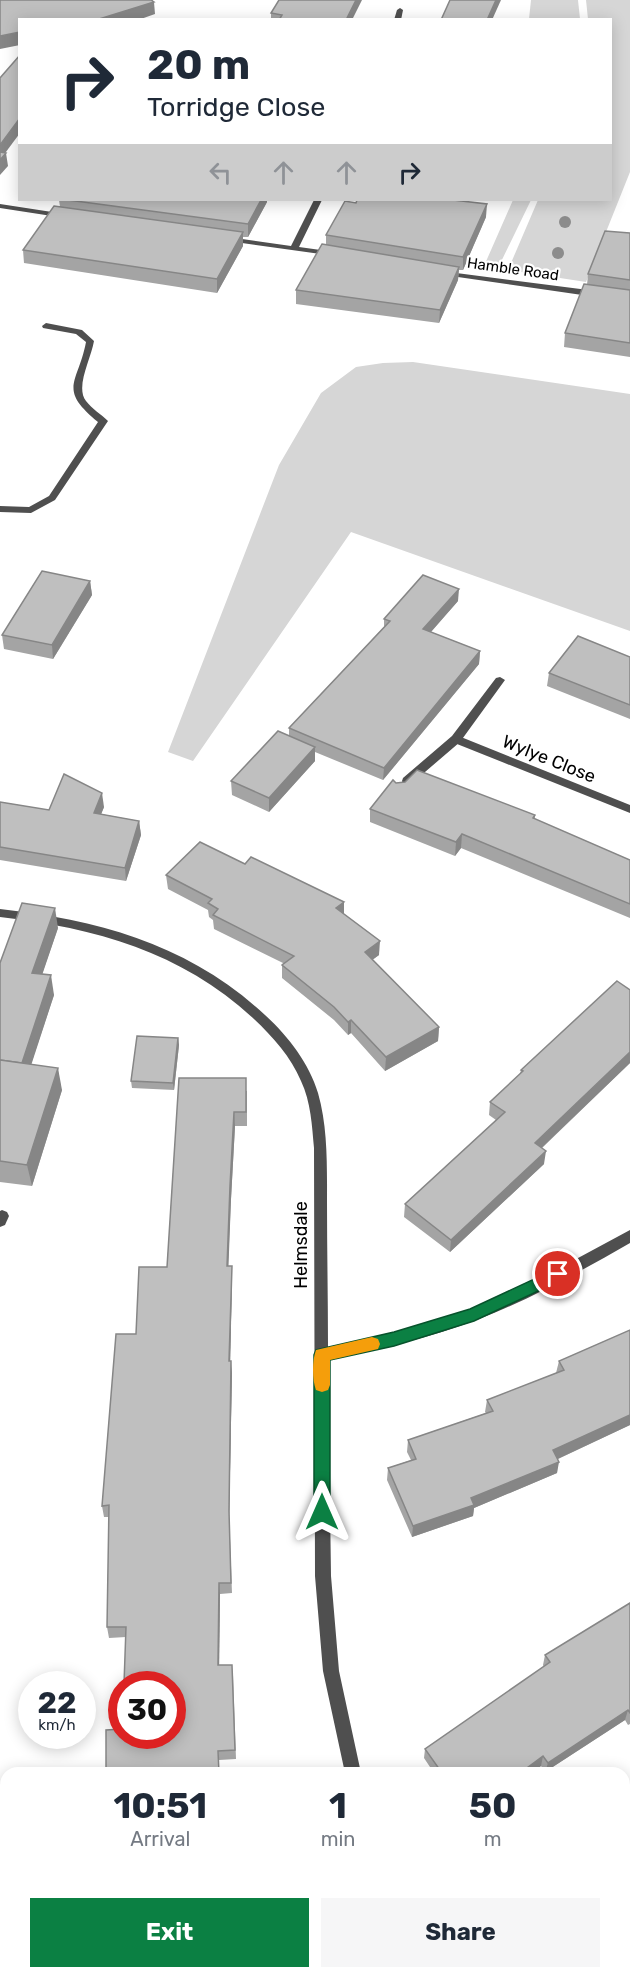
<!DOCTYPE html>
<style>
body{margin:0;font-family:Rubik,sans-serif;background:#f6f6f7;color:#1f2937;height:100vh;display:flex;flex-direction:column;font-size:22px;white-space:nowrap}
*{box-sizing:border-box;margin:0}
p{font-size:20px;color:#747a83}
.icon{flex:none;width:33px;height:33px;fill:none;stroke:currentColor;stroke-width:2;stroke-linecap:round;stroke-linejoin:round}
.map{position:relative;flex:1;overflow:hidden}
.drawer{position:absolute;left:0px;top:1767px;width:630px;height:212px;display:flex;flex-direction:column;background:#fff;border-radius:18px 18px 0 0;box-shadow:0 3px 15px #0003}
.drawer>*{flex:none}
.top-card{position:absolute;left:18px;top:18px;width:594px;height:183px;border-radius:0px;box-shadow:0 3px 15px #0003;background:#fff;color:#1f2937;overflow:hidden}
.speed{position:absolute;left:18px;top:1671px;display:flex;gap:12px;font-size:30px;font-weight:700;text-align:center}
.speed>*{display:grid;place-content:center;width:78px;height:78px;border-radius:50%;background:#fff;box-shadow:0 3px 15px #0003;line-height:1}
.speed small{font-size:15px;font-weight:400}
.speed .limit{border:9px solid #d22;background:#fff;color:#111}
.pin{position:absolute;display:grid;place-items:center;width:51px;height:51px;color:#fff;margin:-26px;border:3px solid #fff;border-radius:50%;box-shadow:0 2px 6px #0007}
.me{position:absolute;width:66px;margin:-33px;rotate:0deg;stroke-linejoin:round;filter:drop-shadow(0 0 4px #0008)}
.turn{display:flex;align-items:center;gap:21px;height:126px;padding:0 30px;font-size:27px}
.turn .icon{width:78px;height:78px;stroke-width:2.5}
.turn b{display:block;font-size:42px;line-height:51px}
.lanes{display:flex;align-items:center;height:57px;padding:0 30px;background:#0003;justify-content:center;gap:30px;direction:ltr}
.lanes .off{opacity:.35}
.eta{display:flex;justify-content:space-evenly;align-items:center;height:102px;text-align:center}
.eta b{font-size:36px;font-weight:700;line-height:42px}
.action{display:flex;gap:12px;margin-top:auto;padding:12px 30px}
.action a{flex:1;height:69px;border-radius:0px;background:#0b8043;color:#fff;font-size:24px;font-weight:700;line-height:69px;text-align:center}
.action a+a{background:#f6f6f7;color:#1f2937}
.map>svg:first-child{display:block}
</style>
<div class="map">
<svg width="630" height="1978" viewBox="0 0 630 1978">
<rect width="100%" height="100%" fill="#fff"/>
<g fill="#d6d6d6">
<polygon points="531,0 578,0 580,19 529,19"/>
<polygon points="586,0 630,0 630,172 586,282 508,270 538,200 610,200 610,20 588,19"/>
<polygon points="511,200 531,200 498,268 484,266 513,200"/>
<polygon points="413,362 630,394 630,631 351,532 193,761 168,752 279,465 321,393 356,367 383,363"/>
</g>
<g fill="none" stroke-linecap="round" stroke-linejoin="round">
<g fill="#4f4f4f" fill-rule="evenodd">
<polygon points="500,677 505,680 460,742 411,784 403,784 402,781 403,778 452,736 496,678"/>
<polygon points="2,1210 7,1212 9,1216 5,1225 0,1227 0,1211"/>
</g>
<g fill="#4f4f4f" fill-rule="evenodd">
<polygon points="400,8 403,10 401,20 394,20 397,10"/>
<polygon points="314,200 322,200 299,247 335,252 335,256 228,241 224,239 228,237 291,246"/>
<polygon points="0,204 65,214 69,216 65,218 0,208"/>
<polygon points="441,271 596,291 600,294 596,297 444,275 441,275"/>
<path d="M 46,323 L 82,330 L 94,341 C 91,359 75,387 86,401 C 92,409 101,414 108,421 L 55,500 L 31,513 L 0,512 L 0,506 L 29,507 L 49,496 L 98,422 C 57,388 78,384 86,342 L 76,334 L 43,328 L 42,326 Z"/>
<polygon points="456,735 630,805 630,813 452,742 451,739"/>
<path d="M 0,909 C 100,920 190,945 265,1015 C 288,1036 309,1063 318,1093 C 328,1128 327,1166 327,1202 C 327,1250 328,1299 328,1347 L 418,1327 L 469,1310 L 528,1285 L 630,1230 L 630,1243 C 581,1271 531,1299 479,1319 C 430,1338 379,1349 328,1360 L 331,1576 L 339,1671 L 361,1773 L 345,1773 L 323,1671 L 315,1576 L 314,1148 C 312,1126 311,1102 301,1081 C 291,1057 273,1037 254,1019 C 182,952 96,928 0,917 Z"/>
<polygon points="630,1885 630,1903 624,1905 624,1887"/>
<polygon points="424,1972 441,1972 444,1978 426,1978"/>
<polygon points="496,1972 518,1972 516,1978 493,1978"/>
</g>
</g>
<g fill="#8c8c8c">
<circle cx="565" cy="222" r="6"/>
<circle cx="558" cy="253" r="6"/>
</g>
<g fill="#a4a4a4">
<polygon points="271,13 352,20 271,20"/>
<polygon points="59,200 267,200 267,202 248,237 243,237 243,246 217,293 24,263 23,250 60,207"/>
<polygon points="486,217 463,270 459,270 458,280 439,323 296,304 296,290 326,244 326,235"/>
<polygon points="630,233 630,357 564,347 565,333 587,285 588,274"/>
<polygon points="90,581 92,595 53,659 4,649 2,635"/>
<polygon points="458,601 431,632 480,651 479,664 383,780 315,752 315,761 269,812 232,795 231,781 289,735 289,728 384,627 384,619"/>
<polygon points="630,657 630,719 547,686 549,673"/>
<polygon points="0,802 49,810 104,807 101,814 139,821 141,835 126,881 0,860"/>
<polygon points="370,809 535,815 535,819 630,860 630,918 461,848 455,856 370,822"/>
<polygon points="245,864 344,902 344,914 379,955 372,960 439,1027 438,1041 385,1071 351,1033 348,1035 334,1020 282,978 282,965 283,963 214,929 213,920 209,917 208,910 168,889 166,875"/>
<polygon points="58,928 42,974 54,995 31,1064 62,1090 32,1186 0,1182 0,963"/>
<polygon points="630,990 630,1063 542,1148 544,1164 450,1252 404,1217 405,1204 496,1120 489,1115 490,1102 520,1074 521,1070"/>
<polygon points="178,1038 179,1045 174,1090 132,1088 131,1081"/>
<polygon points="179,1078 247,1091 247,1126 235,1126 231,1199 228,1266 232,1279 230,1361 232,1373 229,1522 232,1593 220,1594 219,1665 233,1675 236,1759 219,1760 172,1736 126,1637 109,1638 107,1627 109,1517 104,1517 102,1506 136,1334 167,1267"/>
<polygon points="630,1330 630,1425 558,1459 557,1473 474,1508 473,1516 412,1537 387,1480 388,1468 411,1460 407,1452 408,1440 486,1413 485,1412 487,1400 556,1373 559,1361"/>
<polygon points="630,1603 630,1724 628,1725 625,1720 545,1772 541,1766 531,1773 434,1773 424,1758 425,1749 544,1667 543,1665 545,1655"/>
</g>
<g fill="#868686">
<polygon points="145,0 153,0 151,3 154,2 155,14 138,20 96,20"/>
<polygon points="356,0 362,0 352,20 346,20"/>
<polygon points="496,0 501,0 492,20 487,20"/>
<polygon points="20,32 20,45 0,49 0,36"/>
<polygon points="20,118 20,133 0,160 0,145"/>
<polygon points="6,153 8,166 0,175 0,160"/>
<polygon points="261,200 267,200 267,202 248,237 248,224"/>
<polygon points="487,204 486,217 463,270 463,257"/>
<polygon points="243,232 243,246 217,293 217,279"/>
<polygon points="459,267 458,280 439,323 440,310"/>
<polygon points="90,581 92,595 53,659 52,645"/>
<polygon points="459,589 458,601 422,642 423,629"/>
<polygon points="480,651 479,664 383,780 384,768"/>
<polygon points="315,747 315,761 269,812 269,798"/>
<polygon points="102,793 104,807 96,827 94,813"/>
<polygon points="139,821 141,835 126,881 125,868"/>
<polygon points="462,834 461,848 455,856 456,842"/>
<polygon points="344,902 344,916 336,908"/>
<polygon points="55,908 58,928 36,993 32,973"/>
<polygon points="380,941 379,955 364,966 365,952"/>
<polygon points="51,975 54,995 25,1084 21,1065"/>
<polygon points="351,1020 351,1033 348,1035 348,1022"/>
<polygon points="439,1027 438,1041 385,1071 386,1057"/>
<polygon points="178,1038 179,1045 174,1090 173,1083"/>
<polygon points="630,1052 630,1063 533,1156 535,1143"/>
<polygon points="58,1068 62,1090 32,1186 27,1165"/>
<polygon points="234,1112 235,1126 231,1199 228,1279 227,1266 230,1186"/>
<polygon points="546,1151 544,1164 450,1252 451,1240"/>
<polygon points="232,1266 232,1279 230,1373 229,1361"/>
<polygon points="231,1361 232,1373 229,1522 232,1593 229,1511"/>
<polygon points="630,1415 630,1425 551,1462 553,1450"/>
<polygon points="559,1462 557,1473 474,1508 473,1516 412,1537 413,1526 471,1498"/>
<polygon points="219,1583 220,1594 219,1676 218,1665"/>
<polygon points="628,1710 625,1720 545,1772 548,1763"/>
<polygon points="543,1756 541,1766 531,1773 520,1773"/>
</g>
<g fill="#bfbfbf" stroke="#868686" stroke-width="1.5">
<polygon points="0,0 151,0 154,2 96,20 20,20 20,32 0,36"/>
<polygon points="279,0 356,0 346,20 279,20 282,15 271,13"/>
<polygon points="450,0 496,0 487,20 441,20"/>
<polygon points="20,55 20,118 0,145 0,78"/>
<polygon points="0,152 6,153 0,160"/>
<polygon points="68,200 261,200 248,224"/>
<polygon points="357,200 453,200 487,204 463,257 326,235 345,201 356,203"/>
<polygon points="54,206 243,232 217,279 23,250"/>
<polygon points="605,231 630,233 630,280 588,274"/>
<polygon points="322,244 459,267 440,310 296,290"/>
<polygon points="584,284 630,290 630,343 565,333"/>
<polygon points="42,571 90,581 52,645 2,635"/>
<polygon points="423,575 459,589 423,629 480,651 384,768 289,728 390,621 384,619"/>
<polygon points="578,636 630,657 630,705 549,673"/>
<polygon points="278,731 315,747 269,798 231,781"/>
<polygon points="417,770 535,815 533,818 630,860 630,904 462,834 456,842 370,809 393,780 396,783 405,782"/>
<polygon points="64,774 102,793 94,813 139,821 125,868 0,847 0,802 49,810"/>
<polygon points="200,842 245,864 251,857 344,902 336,908 380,941 365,952 439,1027 386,1057 351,1020 348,1022 334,1007 282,965 294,956 213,915 218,909 208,903 212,899 166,875"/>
<polygon points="22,903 55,908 32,973 51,975 22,1063 0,1060 0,963"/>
<polygon points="617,981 630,990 630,1052 535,1143 546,1151 451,1240 405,1204 505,1112 490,1102 523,1071 521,1070"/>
<polygon points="137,1036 178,1038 173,1083 131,1081"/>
<polygon points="0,1060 58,1068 27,1165 0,1161"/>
<polygon points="179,1078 246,1078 246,1112 234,1112 230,1186 227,1266 232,1266 229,1361 231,1361 229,1511 231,1583 219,1583 218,1665 232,1665 235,1750 218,1751 219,1773 106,1773 106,1730 122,1729 122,1736 172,1736 172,1684 124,1684 126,1627 107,1627 109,1505 102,1506 116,1334 136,1334 139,1267 167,1267"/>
<polygon points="630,1330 630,1415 553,1450 559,1462 471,1498 474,1505 413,1526 388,1468 416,1459 408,1440 493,1411 487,1400 564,1370 559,1361"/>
<polygon points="630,1603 630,1713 628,1710 548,1763 543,1756 520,1773 442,1773 425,1749 550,1662 545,1655"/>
<polygon points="122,1972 254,1972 255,1978 123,1978"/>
</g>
<polygon fill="#0b8043" stroke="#07532c" stroke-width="1.5" points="558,1268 564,1270 566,1274 564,1279 474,1321 394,1346 330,1360 330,1512 328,1518 322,1520 316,1518 314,1512 314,1355 316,1350 394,1332 470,1309"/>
<path fill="#f59e0b" d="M 372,1337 L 378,1339 L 380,1344 L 378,1349 L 330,1360 L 330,1385 L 328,1390 L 322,1392 L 316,1390 C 312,1380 312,1360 316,1350 Z"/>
<g text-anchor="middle" stroke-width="4.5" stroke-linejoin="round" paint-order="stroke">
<g font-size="15" fill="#000" stroke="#fff">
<text transform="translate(513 269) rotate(8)" y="5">Hamble Road</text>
</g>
<g font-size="18" fill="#000" stroke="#fff">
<text transform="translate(549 759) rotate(22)" y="6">Wylye Close</text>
<text transform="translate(301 1245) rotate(-90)" y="6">Helmsdale</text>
</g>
</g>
</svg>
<div class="speed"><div>22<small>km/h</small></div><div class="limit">30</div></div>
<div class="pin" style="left:558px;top:1274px;background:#d93025"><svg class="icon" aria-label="arrive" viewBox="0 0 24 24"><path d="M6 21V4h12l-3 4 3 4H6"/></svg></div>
<svg class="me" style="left:322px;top:1512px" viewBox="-20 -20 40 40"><path d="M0-17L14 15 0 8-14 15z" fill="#0b8043" stroke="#fff" stroke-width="4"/></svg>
<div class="top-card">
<div class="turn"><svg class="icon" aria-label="right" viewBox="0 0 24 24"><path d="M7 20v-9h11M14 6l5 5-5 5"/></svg><div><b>20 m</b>Torridge Close</div></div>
<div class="lanes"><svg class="icon off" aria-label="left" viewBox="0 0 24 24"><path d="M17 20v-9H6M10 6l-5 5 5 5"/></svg><svg class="icon off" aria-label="ahead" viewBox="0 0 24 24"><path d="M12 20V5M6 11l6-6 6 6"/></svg><svg class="icon off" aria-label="ahead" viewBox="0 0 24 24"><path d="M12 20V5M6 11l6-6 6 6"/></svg><svg class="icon" aria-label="right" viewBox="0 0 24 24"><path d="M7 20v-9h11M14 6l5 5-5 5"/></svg></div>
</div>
<section class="drawer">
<div class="eta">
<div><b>10:51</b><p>Arrival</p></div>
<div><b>1</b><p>min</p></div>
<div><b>50</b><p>m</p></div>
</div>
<div class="action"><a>Exit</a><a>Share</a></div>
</section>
</div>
